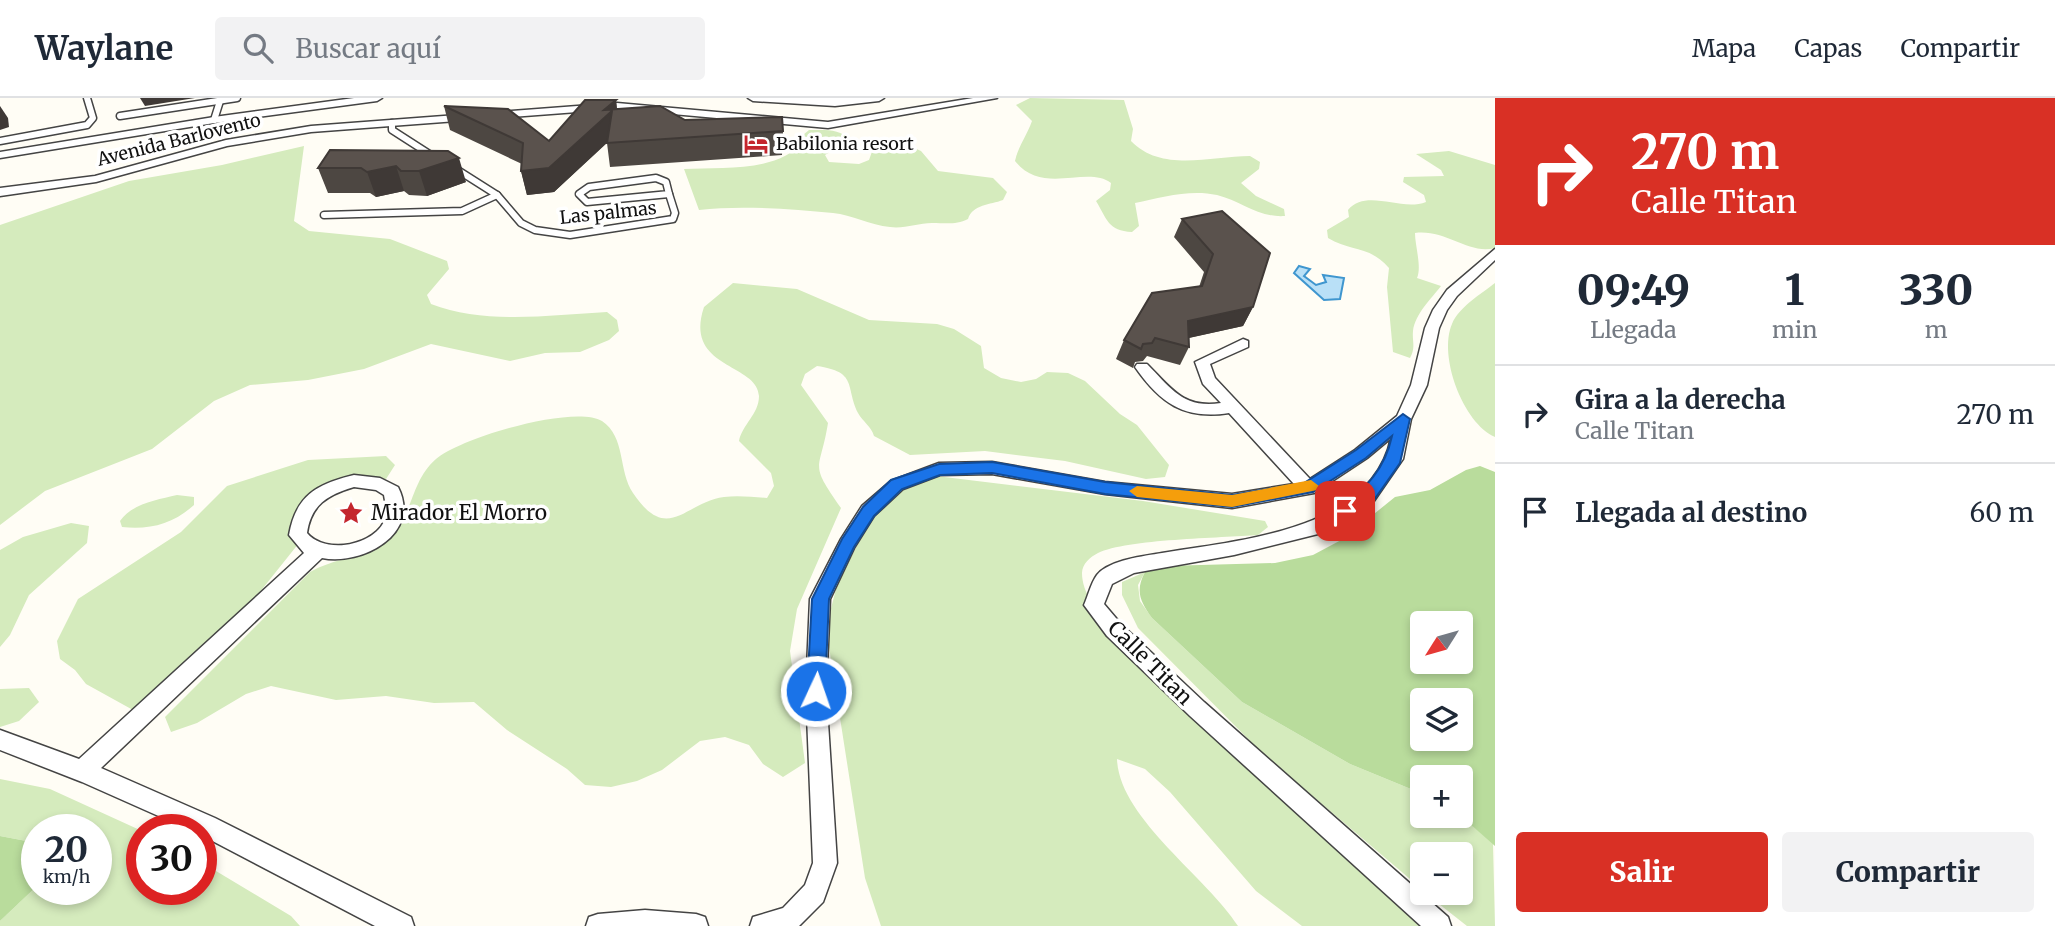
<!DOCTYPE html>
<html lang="es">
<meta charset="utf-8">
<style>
body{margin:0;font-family:Merriweather,serif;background:#f2f2f3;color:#1f2937;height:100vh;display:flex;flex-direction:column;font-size:26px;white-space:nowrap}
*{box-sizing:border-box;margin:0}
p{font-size:23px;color:#747a83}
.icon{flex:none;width:38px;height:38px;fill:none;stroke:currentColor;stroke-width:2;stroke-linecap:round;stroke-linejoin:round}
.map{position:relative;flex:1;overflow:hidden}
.details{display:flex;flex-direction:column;background:#fff;width:560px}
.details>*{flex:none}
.guide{background:#d93025;color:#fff;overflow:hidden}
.needle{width:46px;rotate:233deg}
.controls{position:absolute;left:1410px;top:513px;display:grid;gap:14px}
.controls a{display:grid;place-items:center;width:63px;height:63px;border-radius:7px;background:#fff;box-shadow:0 4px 10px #0003;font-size:35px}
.speed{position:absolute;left:21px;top:716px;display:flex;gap:14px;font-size:35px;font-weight:700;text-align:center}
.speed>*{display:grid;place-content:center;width:91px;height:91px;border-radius:50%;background:#fff;box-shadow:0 4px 10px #0003;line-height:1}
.speed small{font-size:18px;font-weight:400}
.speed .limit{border:10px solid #d22;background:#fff;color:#111}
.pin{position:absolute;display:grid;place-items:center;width:60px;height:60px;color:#fff;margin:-30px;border-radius:14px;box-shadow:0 4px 10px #0006}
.me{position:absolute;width:77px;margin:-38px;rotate:3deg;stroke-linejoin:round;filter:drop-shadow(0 0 5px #0008)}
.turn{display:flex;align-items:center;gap:24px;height:147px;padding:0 21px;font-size:32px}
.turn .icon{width:91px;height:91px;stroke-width:2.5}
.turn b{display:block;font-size:49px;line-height:60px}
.eta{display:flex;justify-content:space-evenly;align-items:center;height:119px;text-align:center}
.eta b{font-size:42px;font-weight:800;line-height:49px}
.button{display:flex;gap:14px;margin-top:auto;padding:14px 21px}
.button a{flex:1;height:80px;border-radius:7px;background:#d93025;color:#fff;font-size:28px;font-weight:800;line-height:80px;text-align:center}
.button a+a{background:#f2f2f3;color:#1f2937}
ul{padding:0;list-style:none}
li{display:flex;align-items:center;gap:21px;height:98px;padding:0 21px;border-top:2px solid #e0e1e3}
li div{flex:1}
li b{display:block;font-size:26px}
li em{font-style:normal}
header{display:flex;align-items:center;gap:42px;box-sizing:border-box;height:98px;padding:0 35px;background:#fff;border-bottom:2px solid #e0e1e3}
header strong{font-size:33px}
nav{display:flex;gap:38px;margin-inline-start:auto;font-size:24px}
.search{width:490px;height:63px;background:#f2f2f3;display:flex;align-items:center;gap:18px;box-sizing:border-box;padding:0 24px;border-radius:7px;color:#747a83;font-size:26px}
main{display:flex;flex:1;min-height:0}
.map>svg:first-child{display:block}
</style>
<header>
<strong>Waylane</strong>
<div class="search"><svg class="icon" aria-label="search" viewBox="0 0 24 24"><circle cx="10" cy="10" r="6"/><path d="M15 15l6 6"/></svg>Buscar aquí</div>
<nav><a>Mapa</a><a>Capas</a><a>Compartir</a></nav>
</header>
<main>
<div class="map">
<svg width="1495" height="828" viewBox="0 0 1495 828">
<rect width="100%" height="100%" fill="#fffdf5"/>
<g fill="#d5ebbd">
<path d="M 1030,0 L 1124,2 L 1133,31 L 1131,43 C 1162,75 1211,58 1250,58 L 1260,64 L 1259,71 L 1241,85 L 1256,98 L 1284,111 L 1285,118 C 1259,120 1241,103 1217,97 C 1191,91 1161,99 1135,105 L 1139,128 L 1132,134 C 1108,133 1107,121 1096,103 L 1110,92 L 1111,85 C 1087,67 1042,98 1015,63 C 1018,49 1027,37 1032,23 L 1016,7 Z"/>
<path d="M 809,32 C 824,32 840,30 850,42 L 825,57 L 829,64 L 859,66 L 869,62 L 874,48 L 912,49 L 921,53 L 938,73 L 993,80 L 1007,94 L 1003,102 C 990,107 973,106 968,121 C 956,127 946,125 932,125 C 918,125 904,131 890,129 C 870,127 852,117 833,115 C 791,111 741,107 699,112 L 684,71 C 721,69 780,75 804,42 L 803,37 Z"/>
<path d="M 304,48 L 294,123 L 309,133 L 390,141 L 447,163 L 449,171 L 427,197 L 431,206 C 485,227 550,217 607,214 L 617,222 L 619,233 L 609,242 L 580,254 L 545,255 L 510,263 L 431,246 L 364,271 L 308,282 L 250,287 L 214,303 L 152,351 L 45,393 L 0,427 L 0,127 L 129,83 L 222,67 Z"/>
<path d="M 1449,53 L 1495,67 L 1495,150 C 1468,157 1446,131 1415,135 C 1415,148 1422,169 1417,180 L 1441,188 C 1431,201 1415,216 1413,233 C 1412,244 1416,249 1410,260 L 1393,254 L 1387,189 L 1389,170 C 1369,147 1351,154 1328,140 L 1327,132 L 1349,119 L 1348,112 C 1367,90 1401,114 1426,104 L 1424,97 L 1403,84 L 1404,79 L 1444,78 L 1441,72 L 1416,56 Z"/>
<path d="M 733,185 L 797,191 L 869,222 L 937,226 L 954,231 L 981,248 L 984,270 L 1001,280 L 1021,284 L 1036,281 L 1047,274 L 1068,275 L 1085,283 L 1120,316 L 1137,327 L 1169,367 L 1165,379 L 1146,381 L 1065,363 L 985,353 L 910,357 L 874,338 C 871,328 863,324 858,315 C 845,288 858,274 817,268 L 805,276 L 801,287 L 828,325 C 820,375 808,363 841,410 L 797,511 L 790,553 L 805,665 L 783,679 L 763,666 L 749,647 L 725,639 L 700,643 L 662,672 L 637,683 L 611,689 L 585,687 L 567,671 L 507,632 L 474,604 L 434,605 L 386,598 L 336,602 L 271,588 L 246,596 L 197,625 L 171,634 L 165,619 L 310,474 C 333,461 362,459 383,445 C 414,424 408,385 436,361 C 460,340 574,306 602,323 C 626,339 618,373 633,395 C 668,447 685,404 724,399 C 738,397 753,399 767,400 L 774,388 L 771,375 L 739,343 C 742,327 759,316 759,298 C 758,265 683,271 704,209 Z"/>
<path d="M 1495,185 L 1495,339 C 1463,325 1438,258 1452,226 C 1459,209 1481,196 1495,185 Z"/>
<polygon points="386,358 395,367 386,381 357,382 312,407 299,445 259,495 133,612 86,586 75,572 60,561 57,543 78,501 181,434 227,388 308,362"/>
<path d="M 936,378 L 1143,403 L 1265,423 L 1268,429 L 1258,437 C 1221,440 1127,441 1098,455 C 1090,459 1082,466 1082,475 C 1082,495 1097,512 1107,527 L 1429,828 L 1302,828 L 1256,793 L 1170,694 L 1145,671 L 1117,661 C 1119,720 1207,779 1238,828 L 881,828 L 865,780 L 826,530 L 837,487 L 874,414 L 892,394 Z"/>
<path d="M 177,397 L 194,399 L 194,407 C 173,426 150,432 122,429 L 120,423 C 133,405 157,402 177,397 Z"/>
<polygon points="71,425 89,428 87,445 29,497 10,537 0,549 0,452 23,439"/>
<polygon points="1145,474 1138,487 1140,503 1152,520 1242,604 1350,666 1423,696 1423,718 1461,718 1493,745 1495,828 1467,828 1425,795 1461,794 1461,756 1423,756 1423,792 1263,656 1138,530 1122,497 1122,484"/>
<polygon points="29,590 39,604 19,623 0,629 0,591"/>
<polygon points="0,681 50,691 142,733 142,791 201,791 201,764 291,818 300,828 0,828 0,823 37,788 37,791 96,791 96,732 37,732 37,745 0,738"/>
</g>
<g fill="#b9dc9c" fill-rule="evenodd">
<path d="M 1480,368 L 1495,374 L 1495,748 L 1461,718 L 1461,679 L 1423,679 L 1423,696 L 1350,666 L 1242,604 L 1152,520 C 1140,503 1135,493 1145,474 L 1165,468 L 1275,465 L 1313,457 L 1343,441 L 1395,399 L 1430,392 L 1466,372 ZM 1423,525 L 1461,525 L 1461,564 L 1423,564 ZM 1423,602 L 1461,602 L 1461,640 L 1423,640 Z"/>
<polygon points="0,738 37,745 37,788 0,823"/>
</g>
<polygon fill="#b9e0f7" stroke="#3f96cf" stroke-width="2" points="1299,168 1310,171 1304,178 1316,187 1326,184 1323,177 1344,180 1340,201 1324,202 1294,175"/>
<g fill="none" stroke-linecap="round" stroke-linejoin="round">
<g stroke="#444" stroke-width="9">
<g id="lane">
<polyline points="120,18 237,0"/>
<polyline points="214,22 220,3"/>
<polyline points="392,25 392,32 434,59"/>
<polyline points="0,43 87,27 93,20 87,0"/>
<polyline points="456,71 497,97 521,125 535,132 570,137 673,121 675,115 669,96"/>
<polygon points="656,80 666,84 669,96 587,104 579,96 589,89"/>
<polyline points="324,117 462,113 497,97"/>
</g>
</g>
<g stroke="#444" stroke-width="3">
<g id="street">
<polygon points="354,0 382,0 377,3 214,25 0,60 0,54 214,19"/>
<polygon points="748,0 884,0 879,3 835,8 753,3"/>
<polygon points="973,0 997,0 828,30 617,11 311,34 227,48 96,84 0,98 0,90 95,78 226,42 311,28 617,5 828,24"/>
<path d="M 1495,151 L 1495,162 L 1457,198 L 1447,212 L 1439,230 L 1427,287 L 1411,321 L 1403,361 L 1374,403 L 1322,435 L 1234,457 L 1134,475 L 1112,486 L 1104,506 L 1121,526 L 1204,604 L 1448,819 L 1451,828 L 1421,828 L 1190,618 L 1107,538 L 1084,507 C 1088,498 1091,485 1097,477 C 1109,462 1144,458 1162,455 C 1239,442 1372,433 1391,340 L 1367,360 L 1314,395 L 1232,410 L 1105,396 L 992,376 L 940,377 L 903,391 L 874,418 L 854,450 L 830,501 L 826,593 L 837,765 L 823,804 L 799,828 L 750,828 L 753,819 L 783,810 L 805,787 L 813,765 L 806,593 L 810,501 L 841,441 L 862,408 L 891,383 L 939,365 L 992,364 L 1105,384 L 1232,396 L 1294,386 L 1229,315 C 1184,322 1160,305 1135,269 L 1137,266 L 1147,266 C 1171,290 1183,311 1221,305 L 1203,286 L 1195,264 L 1243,241 L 1248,243 L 1248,249 L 1210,266 L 1215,280 L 1310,381 L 1355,352 L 1397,318 L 1411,287 L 1425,230 L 1433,212 L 1447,192 Z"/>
<path d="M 354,377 L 380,380 L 398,389 C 422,436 362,468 322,460 L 101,670 L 215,720 L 411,819 L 414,828 L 375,828 L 201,737 L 201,732 L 190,732 L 82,684 L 0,652 L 0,632 L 79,661 L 304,455 L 289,437 C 296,397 317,386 354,377 ZM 354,389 L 376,392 L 384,397 C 385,404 388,413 386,419 C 377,448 325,457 307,435 C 311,407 327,397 354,389 Z"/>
<polygon points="645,812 696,816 705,819 708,828 586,828 589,819 598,816"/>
</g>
</g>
<use href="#lane" stroke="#fff" stroke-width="6"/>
<use href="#street" fill="#fff" fill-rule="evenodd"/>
</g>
<g fill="#4d4742">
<polygon points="616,2 617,11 685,22 783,33 782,57 610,69 607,45 554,94 527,97 521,73 522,66 450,32 444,8 549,43"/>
<polygon points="330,52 466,84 427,98 409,97 404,93 376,99 370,95 328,95 318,70"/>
<polygon points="1222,113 1253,209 1243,228 1189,240 1189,249 1180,267 1147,258 1143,263 1135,264 1133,270 1116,261 1124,242 1199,189 1204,174 1174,139 1182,121"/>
</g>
<g fill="#3f3936">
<polygon points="140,0 195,0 145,8"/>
<polygon points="616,2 618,25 615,37 554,94 527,97 521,73 604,12"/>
<polygon points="0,8 8,20 9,29 0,32"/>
<polygon points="459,60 466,84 427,98 419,73"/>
<polygon points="396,68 404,93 376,99 367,74"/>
<polygon points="1253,209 1243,228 1179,242 1188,223"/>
</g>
<g fill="#5a524d" stroke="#3f3936" stroke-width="2">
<polygon points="585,2 616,2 604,12 660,8 685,22 782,19 783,33 607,45 612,13 549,70 521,73 523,45 444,8 508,11 549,43"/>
<polygon points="330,52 448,53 459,60 419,73 401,73 396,68 367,74 361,70 318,70"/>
<polygon points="1222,113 1270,155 1253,209 1188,223 1189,249 1155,240 1152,245 1143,246 1141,251 1124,242 1152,195 1202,188 1213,156 1182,121"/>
</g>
<path fill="#1a73e8" stroke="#114b97" stroke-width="2" d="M 1403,316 L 1410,321 L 1400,365 L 1374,402 L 1345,419 L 1339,417 L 1339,409 C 1367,391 1385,370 1392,338 L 1366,360 L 1313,394 L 1232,409 L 1105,396 L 992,375 L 940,377 L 902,391 L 874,418 L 854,449 L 829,501 L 825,593 L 823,599 L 816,602 L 809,599 L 807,593 L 812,501 L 842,441 L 863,409 L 891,382 L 939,366 L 992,364 L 1105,384 L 1232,397 L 1304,385 L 1356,352 Z"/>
<polygon fill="#f59e0b" points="1311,382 1319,388 1317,392 1232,409 1137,399 1129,393 1137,388 1232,397"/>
<defs>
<g id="hotel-bare" transform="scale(1.89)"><path d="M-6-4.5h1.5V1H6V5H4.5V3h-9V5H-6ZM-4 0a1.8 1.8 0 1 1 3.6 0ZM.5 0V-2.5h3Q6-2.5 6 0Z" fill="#c4262e" stroke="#fff" stroke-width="2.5" paint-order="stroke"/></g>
<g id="sight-bare" transform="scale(1.89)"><path d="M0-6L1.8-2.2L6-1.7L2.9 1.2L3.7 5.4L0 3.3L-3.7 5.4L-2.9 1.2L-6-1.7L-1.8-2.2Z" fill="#c4262e" stroke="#fff" stroke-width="2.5" paint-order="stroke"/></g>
</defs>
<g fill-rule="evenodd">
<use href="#hotel-bare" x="756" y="46"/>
<use href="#sight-bare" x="351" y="415"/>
</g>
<g text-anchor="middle" stroke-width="7" stroke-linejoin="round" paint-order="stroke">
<g font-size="18" fill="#111" stroke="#fff">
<text transform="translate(179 42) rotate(-14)" y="6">Avenida Barlovento</text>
<text transform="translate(608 115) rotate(-6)" y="6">Las palmas</text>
</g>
<g font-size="18" fill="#111" stroke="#fff" text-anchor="start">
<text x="776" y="52">Babilonia resort</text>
</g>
<g font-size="21" fill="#111" stroke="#fff" text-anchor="start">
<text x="371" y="422">Mirador El Morro</text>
</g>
<g font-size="21" fill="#111" stroke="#fff">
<text transform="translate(1150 565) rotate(45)" y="7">Calle Titan</text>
</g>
</g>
</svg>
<div class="controls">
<a><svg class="needle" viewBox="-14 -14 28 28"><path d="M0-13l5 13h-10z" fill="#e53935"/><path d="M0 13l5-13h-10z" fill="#747a83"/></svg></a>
<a><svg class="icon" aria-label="layers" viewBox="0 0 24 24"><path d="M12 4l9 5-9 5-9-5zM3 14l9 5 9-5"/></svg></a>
<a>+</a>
<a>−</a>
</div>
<div class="speed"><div>20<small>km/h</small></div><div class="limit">30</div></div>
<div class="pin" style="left:1345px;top:413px;background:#d93025"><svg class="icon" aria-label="arrive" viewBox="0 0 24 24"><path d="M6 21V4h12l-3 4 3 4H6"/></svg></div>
<svg class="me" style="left:816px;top:593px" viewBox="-20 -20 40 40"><circle r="17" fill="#1a73e8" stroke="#fff" stroke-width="3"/><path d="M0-11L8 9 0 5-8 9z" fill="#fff"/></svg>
</div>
<section class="details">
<div class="guide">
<div class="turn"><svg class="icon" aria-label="right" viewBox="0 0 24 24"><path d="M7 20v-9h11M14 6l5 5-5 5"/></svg><div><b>270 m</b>Calle Titan</div></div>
</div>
<div class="eta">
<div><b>09:49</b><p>Llegada</p></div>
<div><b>1</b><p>min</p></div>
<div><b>330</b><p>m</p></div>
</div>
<ul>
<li><svg class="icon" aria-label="right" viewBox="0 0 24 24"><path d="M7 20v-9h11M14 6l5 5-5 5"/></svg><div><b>Gira a la derecha</b><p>Calle Titan</p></div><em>270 m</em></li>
<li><svg class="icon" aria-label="arrive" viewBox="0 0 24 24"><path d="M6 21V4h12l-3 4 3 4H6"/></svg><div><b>Llegada al destino</b></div><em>60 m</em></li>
</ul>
<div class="button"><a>Salir</a><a>Compartir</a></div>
</section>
</main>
